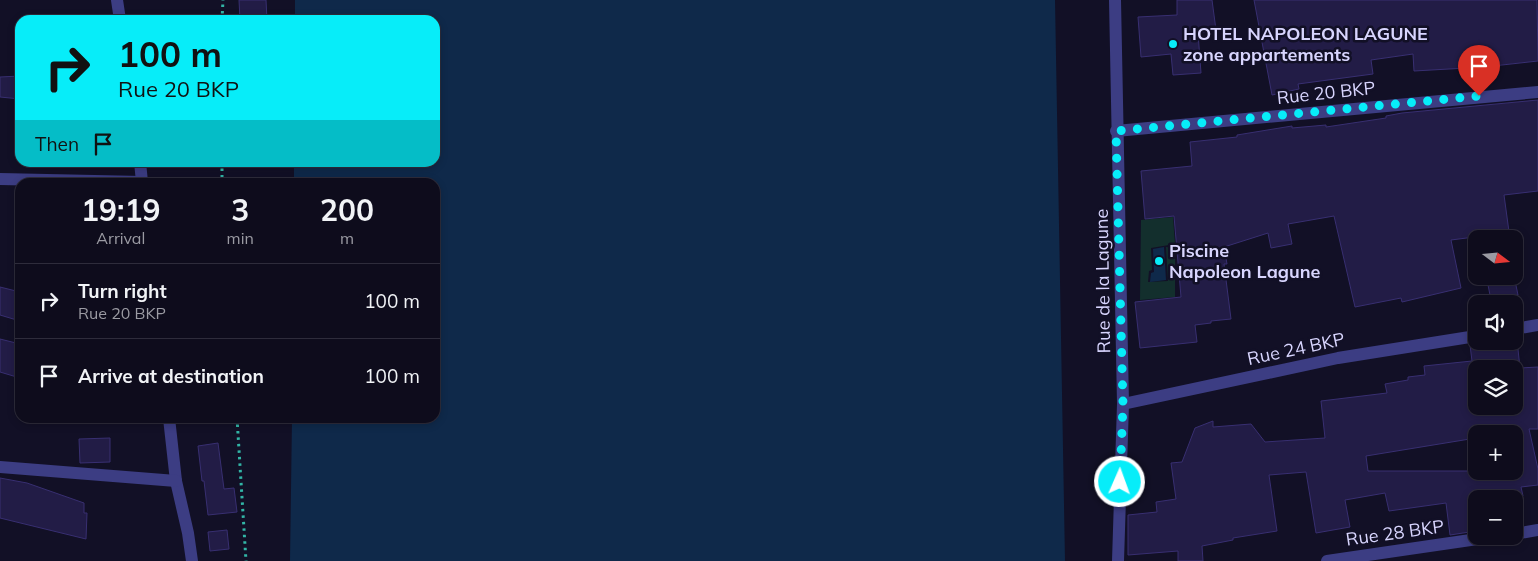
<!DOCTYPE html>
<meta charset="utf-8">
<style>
body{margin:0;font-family:Mulish,sans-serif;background:#171525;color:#f1f3f6;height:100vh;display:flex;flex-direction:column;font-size:19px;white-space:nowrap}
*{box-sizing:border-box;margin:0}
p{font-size:16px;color:#9b9ba3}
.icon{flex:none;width:28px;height:28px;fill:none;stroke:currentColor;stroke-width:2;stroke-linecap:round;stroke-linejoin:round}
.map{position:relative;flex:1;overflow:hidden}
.details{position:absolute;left:15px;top:178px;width:425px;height:245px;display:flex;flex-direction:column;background:#0e0c1c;border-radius:15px;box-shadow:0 2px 8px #0003,0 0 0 1px #2e2c3b}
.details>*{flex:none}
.top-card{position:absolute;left:15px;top:15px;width:425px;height:152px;border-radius:15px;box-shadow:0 2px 8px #0003,0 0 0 1px #2e2c3b;background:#07edf9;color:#111;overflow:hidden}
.needle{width:32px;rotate:106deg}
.fabs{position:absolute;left:1468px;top:230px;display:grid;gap:10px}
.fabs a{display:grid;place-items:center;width:55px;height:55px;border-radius:10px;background:#0e0c1c;box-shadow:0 2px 8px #0003,0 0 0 1px #2e2c3b;font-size:25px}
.pin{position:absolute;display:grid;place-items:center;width:42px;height:42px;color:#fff;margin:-51px -21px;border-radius:50% 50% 50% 0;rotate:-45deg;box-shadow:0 0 5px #0007}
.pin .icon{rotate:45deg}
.me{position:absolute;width:55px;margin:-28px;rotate:2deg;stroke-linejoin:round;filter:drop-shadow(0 0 4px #0008)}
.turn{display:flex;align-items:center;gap:18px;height:105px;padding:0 20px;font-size:22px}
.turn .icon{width:65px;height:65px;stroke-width:2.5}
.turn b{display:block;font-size:35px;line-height:42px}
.then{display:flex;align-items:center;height:48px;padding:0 20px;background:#0003;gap:10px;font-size:19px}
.eta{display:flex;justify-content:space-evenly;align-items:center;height:85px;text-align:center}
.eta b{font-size:30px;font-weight:700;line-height:35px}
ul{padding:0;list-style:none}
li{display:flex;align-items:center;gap:15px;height:75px;padding:0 20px;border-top:1px solid #2e2c3b}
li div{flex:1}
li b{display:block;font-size:19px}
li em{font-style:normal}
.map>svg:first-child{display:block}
</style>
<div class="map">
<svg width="1538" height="561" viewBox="0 0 1538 561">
<rect width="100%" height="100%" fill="#121026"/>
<polygon fill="#132f2d" points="1173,217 1175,244 1151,248 1152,270 1149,271 1148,282 1168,281 1166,247 1175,248 1175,297 1140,300 1141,220"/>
<g fill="#0f294a">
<polygon points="295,0 1055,0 1065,561 290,561 292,418 435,418 435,182 294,182 294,163 435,162 435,20 295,20"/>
<polygon points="1164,247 1166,280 1150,282 1151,273 1154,272 1153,249"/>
</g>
<g fill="#221c46" stroke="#382f71" fill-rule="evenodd">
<polygon points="239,0 266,0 267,20 240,20"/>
<polygon points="1177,0 1212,0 1216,30 1198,33 1201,73 1173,75 1171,54 1141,57 1138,17 1177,15"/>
<polygon points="1254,0 1537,0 1538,61 1484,67 1414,71 1413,54 1371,60 1373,74 1298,84 1299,89 1272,95"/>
<polygon points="20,76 20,99 0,97 0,77"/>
<polygon points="1538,100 1538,191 1504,195 1510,239 1491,239 1490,235 1451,240 1461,288 1402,302 1401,298 1355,307 1334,216 1288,224 1292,244 1271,248 1268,233 1224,247 1227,264 1224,264 1231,319 1211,321 1211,323 1195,325 1197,342 1140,348 1135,302 1181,297 1174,216 1145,219 1141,171 1192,166 1190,142 1237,137 1237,135 1292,126 1292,128 1326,125 1326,127 1386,118 1386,116 1402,113"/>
<polygon points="1514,276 1518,295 1491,300 1487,280"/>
<polygon points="0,287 20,292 20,321 0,315"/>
<polygon points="0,339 20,344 20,378 0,372"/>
<path d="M 1514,340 L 1517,340 L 1520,368 L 1538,367 L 1538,429 L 1529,429 L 1538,469 L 1538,485 L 1521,487 L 1523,496 L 1511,499 L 1476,499 L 1476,531 L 1450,535 L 1446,503 L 1389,511 L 1385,493 L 1345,500 L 1350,527 L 1316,533 L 1306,472 L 1269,475 L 1277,531 L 1233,538 L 1233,540 L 1202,546 L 1203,561 L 1178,561 L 1178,551 L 1128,555 L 1128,515 L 1157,512 L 1156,502 L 1176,499 L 1171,463 L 1182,462 L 1195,428 L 1213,421 L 1213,427 L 1251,424 L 1265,442 L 1325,438 L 1321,401 L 1387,393 L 1385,384 L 1408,380 L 1408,377 L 1425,375 L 1424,366 L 1472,361 L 1470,345 L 1482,341 ZM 1476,369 L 1514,369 L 1514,406 L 1476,406 ZM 1476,434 L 1514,434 L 1514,471 L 1368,471 L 1366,456 L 1476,438 Z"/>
<polygon points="110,438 110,462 80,463 79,439"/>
<polygon points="218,443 224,489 234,488 237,512 208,515 204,481 202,481 198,446"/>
<polygon points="0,478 27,483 84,503 84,513 87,513 86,539 0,518"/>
<polygon points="227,530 229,549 210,551 208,532"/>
</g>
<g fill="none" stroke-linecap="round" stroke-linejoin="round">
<g stroke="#32b5a6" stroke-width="3" stroke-dasharray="2.5 4" stroke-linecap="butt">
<polyline points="222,20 223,0"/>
<polyline points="222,162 222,182"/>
<polyline points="237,418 246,561"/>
</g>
<g stroke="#3c3d83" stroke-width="12">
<polyline points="117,0 120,20"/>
<polyline points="1115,0 1123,404 1118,561"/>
<polyline points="1116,131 1538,92"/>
<polyline points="140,162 142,182"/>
<polyline points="0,179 142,182"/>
<polyline points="1514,329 1538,325"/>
<polyline points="1123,404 1338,358 1476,336"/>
<polyline points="169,418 176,481 188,533 192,561"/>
<polyline points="0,467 176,481"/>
<polyline points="1514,534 1538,530"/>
<polyline points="1327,561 1498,536"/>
</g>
</g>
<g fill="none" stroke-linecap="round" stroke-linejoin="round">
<polyline stroke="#07edf9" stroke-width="9" stroke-dasharray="0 16.2" points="1120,482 1123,404 1116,131 1479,96"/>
</g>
<g fill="#07edf9" stroke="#121026" stroke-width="2">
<circle cx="1173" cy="44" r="5"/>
<circle cx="1159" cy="261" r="5"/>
</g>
<g text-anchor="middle" stroke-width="5" stroke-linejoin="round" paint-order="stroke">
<g font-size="18" font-weight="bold" fill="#d8d5fe" stroke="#121026" text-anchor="start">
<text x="1183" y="40">HOTEL NAPOLEON LAGUNE<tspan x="1183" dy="21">zone appartements</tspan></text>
<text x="1169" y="257">Piscine<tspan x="1169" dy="21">Napoleon Lagune</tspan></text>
</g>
<g font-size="18" fill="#d8d5fe" stroke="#121026">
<text transform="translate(1326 93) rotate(-6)" y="6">Rue 20 BKP</text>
<text transform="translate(1103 281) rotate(-91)" y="6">Rue de la Lagune</text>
<text transform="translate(1296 349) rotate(-12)" y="6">Rue 24 BKP</text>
<text transform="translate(1395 533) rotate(-8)" y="6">Rue 28 BKP</text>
</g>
</g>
</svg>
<div class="fabs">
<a><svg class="needle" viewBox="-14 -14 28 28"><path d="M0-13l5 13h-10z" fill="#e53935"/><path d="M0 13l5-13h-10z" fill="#9b9ba3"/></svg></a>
<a><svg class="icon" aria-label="sound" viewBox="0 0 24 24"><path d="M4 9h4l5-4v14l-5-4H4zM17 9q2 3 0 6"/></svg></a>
<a><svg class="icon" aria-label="layers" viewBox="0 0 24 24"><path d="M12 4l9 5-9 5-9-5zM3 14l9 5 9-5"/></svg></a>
<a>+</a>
<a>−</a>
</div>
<div class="pin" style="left:1479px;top:96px;background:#d93025"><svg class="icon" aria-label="arrive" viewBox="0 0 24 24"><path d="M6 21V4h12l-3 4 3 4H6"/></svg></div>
<svg class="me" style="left:1120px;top:482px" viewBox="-20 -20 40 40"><circle r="17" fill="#07edf9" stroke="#fff" stroke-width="3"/><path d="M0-11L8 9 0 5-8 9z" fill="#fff"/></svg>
<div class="top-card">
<div class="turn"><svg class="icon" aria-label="right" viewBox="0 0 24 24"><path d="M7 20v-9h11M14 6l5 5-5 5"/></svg><div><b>100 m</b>Rue 20 BKP</div></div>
<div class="then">Then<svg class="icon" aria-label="arrive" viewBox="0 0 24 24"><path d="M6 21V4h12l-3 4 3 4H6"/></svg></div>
</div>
<section class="details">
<div class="eta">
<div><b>19:19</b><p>Arrival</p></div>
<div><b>3</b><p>min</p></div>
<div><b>200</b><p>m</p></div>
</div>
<ul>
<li><svg class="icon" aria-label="right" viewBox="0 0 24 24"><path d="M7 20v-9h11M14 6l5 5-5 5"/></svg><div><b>Turn right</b><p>Rue 20 BKP</p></div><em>100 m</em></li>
<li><svg class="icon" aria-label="arrive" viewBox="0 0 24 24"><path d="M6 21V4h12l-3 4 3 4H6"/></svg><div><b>Arrive at destination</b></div><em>100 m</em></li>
</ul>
</section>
</div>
